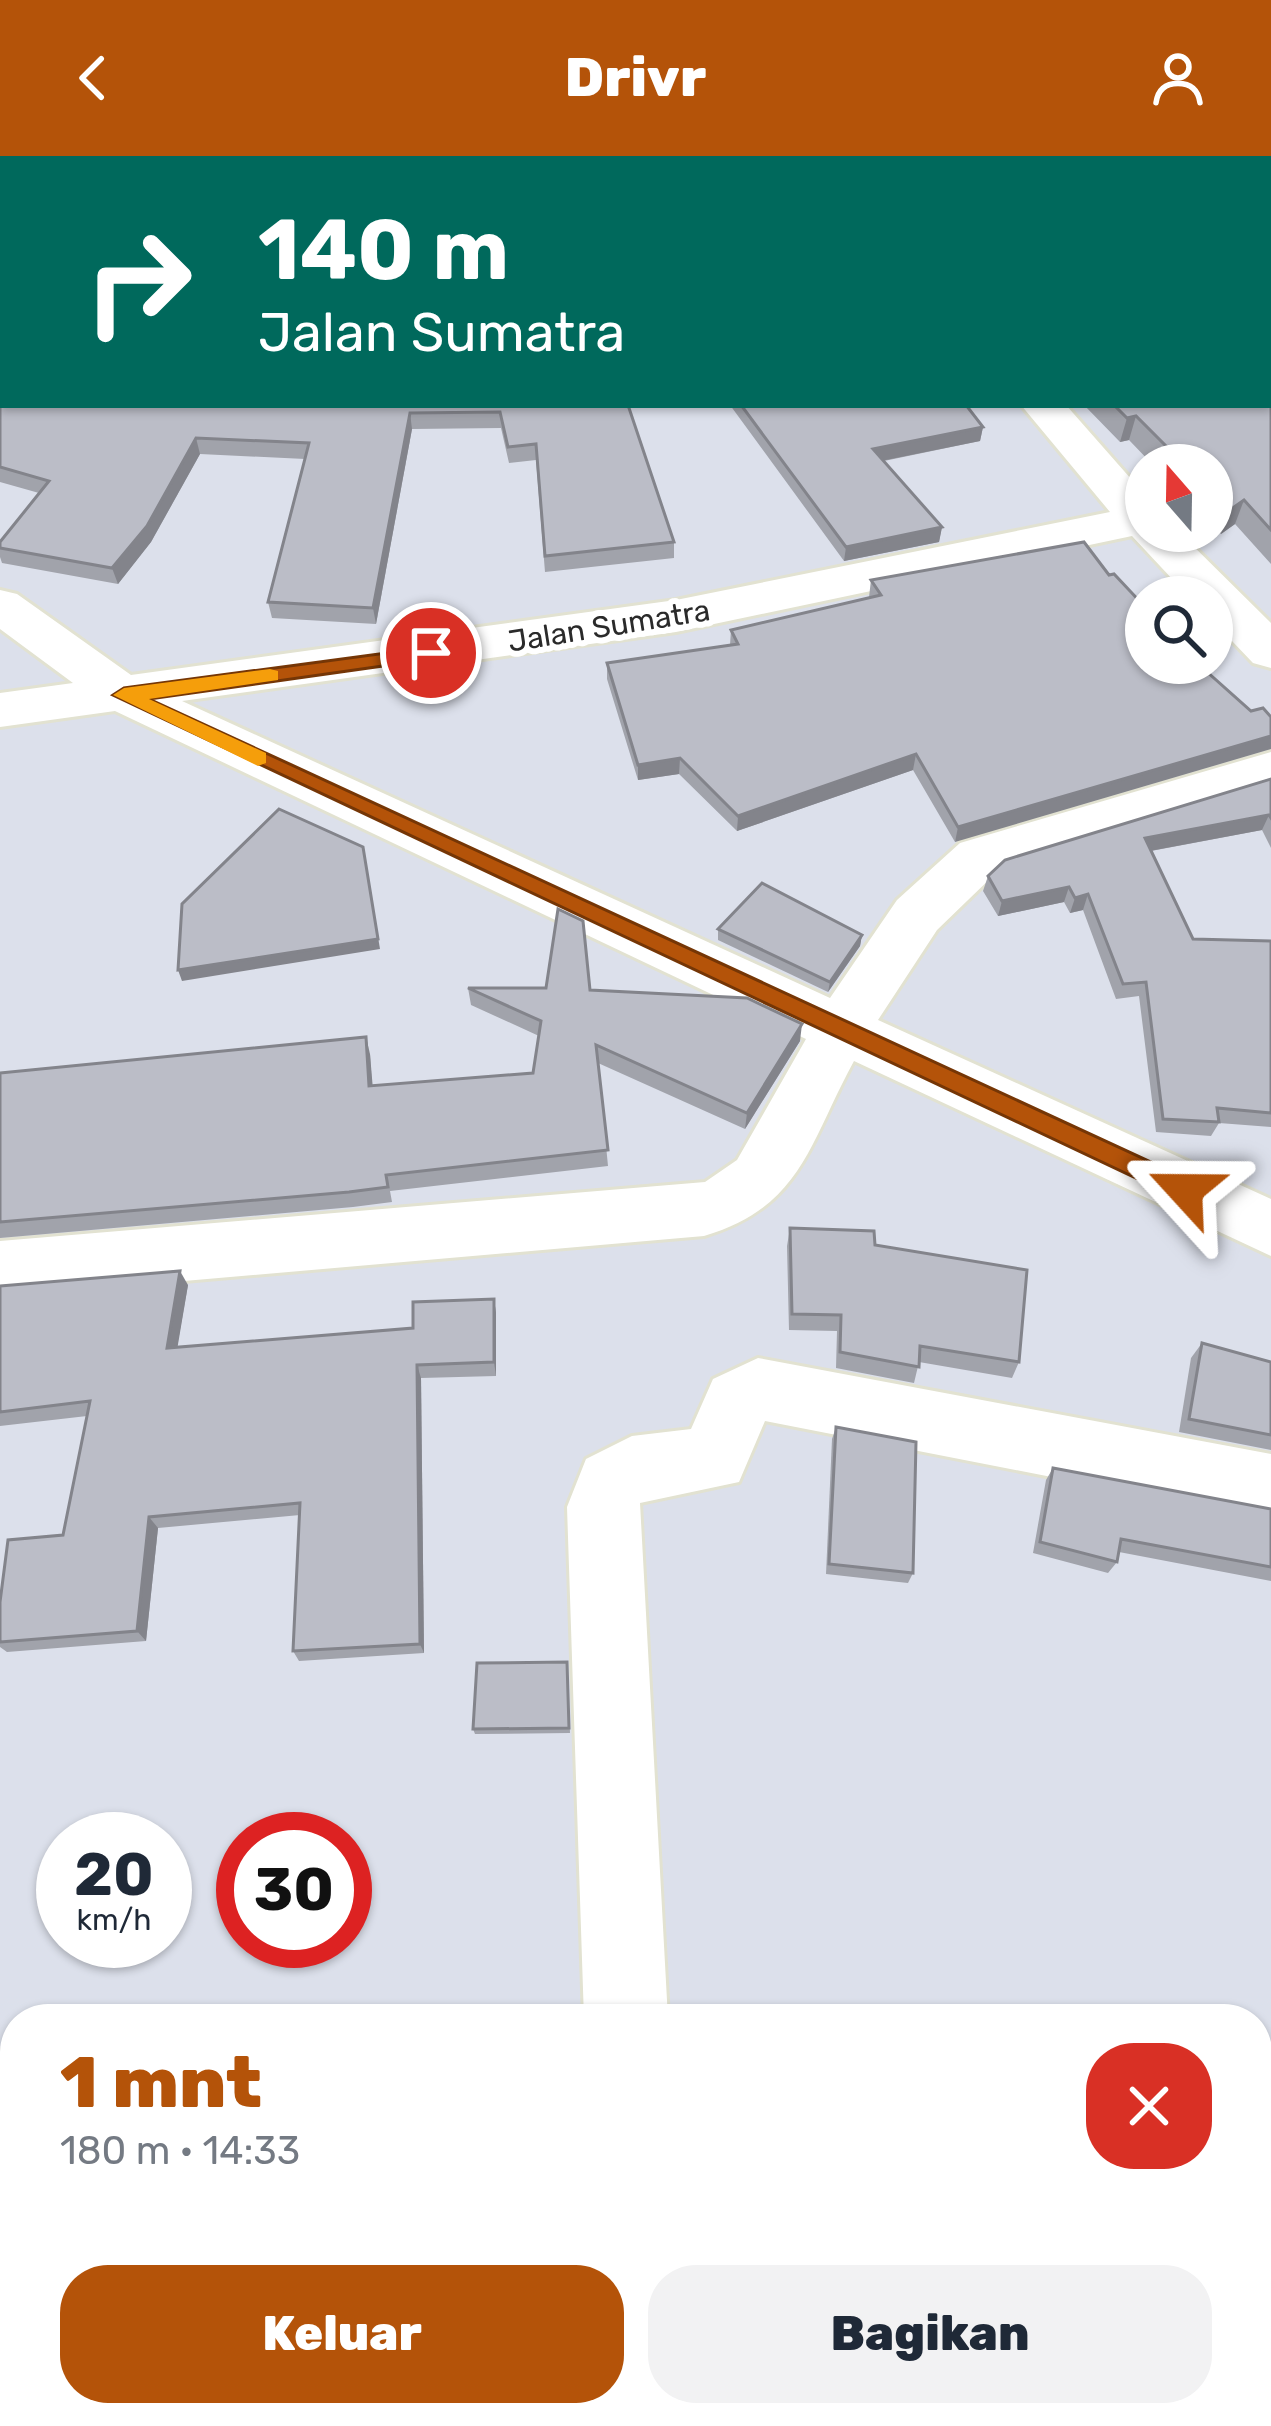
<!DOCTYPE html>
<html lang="id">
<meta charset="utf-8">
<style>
body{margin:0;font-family:Rubik,sans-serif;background:#f2f2f3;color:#1f2937;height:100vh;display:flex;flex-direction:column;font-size:45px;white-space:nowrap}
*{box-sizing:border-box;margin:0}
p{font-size:39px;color:#747a83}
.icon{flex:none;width:66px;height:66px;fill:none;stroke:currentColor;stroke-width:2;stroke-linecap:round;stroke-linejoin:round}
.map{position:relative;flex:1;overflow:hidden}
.sheet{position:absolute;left:0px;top:1848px;width:1272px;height:423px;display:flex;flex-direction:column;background:#fff;border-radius:48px 48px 0 0;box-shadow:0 3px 9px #0004}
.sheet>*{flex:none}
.hud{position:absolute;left:0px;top:0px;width:1272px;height:252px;box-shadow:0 3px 9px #0004;background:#00695c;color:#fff;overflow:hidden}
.needle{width:78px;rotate:340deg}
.tools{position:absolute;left:1125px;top:288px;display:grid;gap:24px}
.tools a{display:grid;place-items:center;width:108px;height:108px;border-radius:50%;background:#fff;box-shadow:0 3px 9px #0004;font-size:60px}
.speed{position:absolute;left:36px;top:1656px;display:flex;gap:24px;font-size:60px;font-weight:700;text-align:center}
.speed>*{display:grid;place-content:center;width:156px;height:156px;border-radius:50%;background:#fff;box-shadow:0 3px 9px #0004;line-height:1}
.speed small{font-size:30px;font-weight:400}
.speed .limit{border:18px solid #d22;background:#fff;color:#111}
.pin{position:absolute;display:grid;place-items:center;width:102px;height:102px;color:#fff;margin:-51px;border:6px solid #fff;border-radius:50%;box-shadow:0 3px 12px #0007}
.me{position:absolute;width:132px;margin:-66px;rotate:294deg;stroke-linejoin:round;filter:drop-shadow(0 0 9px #0008)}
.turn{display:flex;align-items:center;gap:42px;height:252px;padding:0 60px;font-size:54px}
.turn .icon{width:156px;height:156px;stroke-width:2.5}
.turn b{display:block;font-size:84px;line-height:102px}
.round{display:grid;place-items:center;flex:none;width:126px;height:126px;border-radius:48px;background:#f2f2f3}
.summary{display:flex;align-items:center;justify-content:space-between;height:204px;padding:0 60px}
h1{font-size:72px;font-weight:800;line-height:90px;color:#b45309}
.button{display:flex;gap:24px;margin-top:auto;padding:24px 60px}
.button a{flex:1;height:138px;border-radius:48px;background:#b45309;color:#fff;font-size:48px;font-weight:800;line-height:138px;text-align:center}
.button a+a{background:#f2f2f3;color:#1f2937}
header{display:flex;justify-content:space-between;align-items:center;height:156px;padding:0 60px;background:#b45309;color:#fff;font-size:54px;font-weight:800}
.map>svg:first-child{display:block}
</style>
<header><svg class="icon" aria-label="back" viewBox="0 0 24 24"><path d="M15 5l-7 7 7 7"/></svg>Drivr<svg class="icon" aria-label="person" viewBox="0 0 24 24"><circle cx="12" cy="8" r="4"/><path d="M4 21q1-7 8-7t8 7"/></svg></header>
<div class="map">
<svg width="1271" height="2270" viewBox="0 0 1271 2270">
<rect width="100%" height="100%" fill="#dce0eb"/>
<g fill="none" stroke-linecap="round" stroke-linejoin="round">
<g stroke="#e2e2d1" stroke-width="6">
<rect id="lane" x="1269" y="8" width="2" height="12"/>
</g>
<g stroke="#e2e2d1" stroke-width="6">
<g id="street">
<polygon points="819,0 856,0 858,3 821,3"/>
<polygon points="0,26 3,26 0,49"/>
<path d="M 1021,249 L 1066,249 L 1146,340 L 1146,375 L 1178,375 L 1271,467 L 1271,512 L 1253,507 L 1212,464 L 1212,441 L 1189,441 L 1132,380 L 676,476 L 182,545 L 830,842 L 897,744 L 960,687 L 1271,596 L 1271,632 L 998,715 L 937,774 L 878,864 L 1271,1043 L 1271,1100 L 854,905 C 809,987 802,1051 704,1080 L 0,1141 L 0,1085 L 705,1026 L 737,1004 L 806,883 L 115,555 L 0,571 L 0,537 L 73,527 L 0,473 L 0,434 L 17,438 L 131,519 L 676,444 L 1110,356 Z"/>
<polygon points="758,1202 1271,1298 1271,1364 765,1265 739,1326 640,1347 668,1863 584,1863 567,1351 586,1303 632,1280 691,1273 713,1223"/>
<polygon points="596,2256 690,2256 692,2270 596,2270"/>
</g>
</g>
<use href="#lane" fill="#fff" fill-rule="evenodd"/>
<use href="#street" fill="#fff" fill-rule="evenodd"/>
</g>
<g fill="#a1a3ab">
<polygon points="1271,149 1271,408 1235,368 1221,378 1212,369 1212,309 1153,309 1129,284 1120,286 1084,249 1269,249"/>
<polygon points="0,185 628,249 674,386 674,402 545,416 536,304 509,307 501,272 412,273 376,468 272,462 268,446 305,303 200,298 151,386 118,428 2,407 0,401 0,386 39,337 0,326"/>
<polygon points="730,249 966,249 983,271 980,285 884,305 942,371 939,386 844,405"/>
<polygon points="1084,386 955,686 913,614 737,675 679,618 638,624 607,523 607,507 730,489 731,474 869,441 871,424"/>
<polygon points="1271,623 1271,692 1262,674 1151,695 1193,783 1271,785 1271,971 1219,967 1211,980 1156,976 1139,840 1116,843 1083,754 1070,757 1064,746 998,760 983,735 988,720"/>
<polygon points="718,773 862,779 860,790 828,836 718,784"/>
<polygon points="468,832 590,834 800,885 745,973 598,907 608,1010 390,1035 392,1046 353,1051 0,1082 0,917 370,898 372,930 533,917 539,880 471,849"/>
<polygon points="790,1072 875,1089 1019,1206 1012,1222 919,1206 914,1227 836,1212 837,1175 789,1174 787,1090"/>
<polygon points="188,1129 177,1191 413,1172 494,1143 496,1157 496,1220 421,1222 424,1497 299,1505 293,1495 300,1359 158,1372 146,1485 7,1496 0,1491 0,1446 63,1379 87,1260 0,1270 0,1130"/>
<polygon points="1202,1187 1271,1206 1271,1294 1179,1276 1191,1202"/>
<polygon points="836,1271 913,1417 908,1427 826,1418 832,1283"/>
<polygon points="1053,1312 1271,1353 1271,1425 1119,1396 1117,1406 1108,1417 1033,1397 1046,1324"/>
<polygon points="567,1506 570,1577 475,1578 473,1573"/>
</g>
<g fill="#83848b">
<polygon points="410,257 412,273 376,468 373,452"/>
<polygon points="1136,260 1129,284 1120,286 1127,262"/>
<polygon points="983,271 980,285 871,307 873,293"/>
<polygon points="196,282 200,298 151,386 118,428 112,412"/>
<polygon points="1244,344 1235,368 1221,378 1230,354"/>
<polygon points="942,371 939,386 844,405 846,391"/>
<polygon points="1271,580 1271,593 955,686 958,671"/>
<polygon points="916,598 913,614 737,675 738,660"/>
<polygon points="680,602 679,618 638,624 638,609"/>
<polygon points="1269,659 1262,674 1139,697 1145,682"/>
<polygon points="363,691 380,793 182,825 178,814"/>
<polygon points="1069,731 1064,746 998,760 1002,745"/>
<polygon points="1088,738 1083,754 1070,757 1075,742"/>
<polygon points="862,779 860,790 828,836 830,826"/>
<polygon points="802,868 800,885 745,973 747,957"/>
<polygon points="366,881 370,898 374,946 369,930"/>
<polygon points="180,1115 188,1129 175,1206 167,1192"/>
<polygon points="494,1143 496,1157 496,1220 494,1206"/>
<polygon points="417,1209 421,1222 424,1497 420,1488"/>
<polygon points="149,1361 158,1372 146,1485 137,1475"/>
<polygon points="15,2090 15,2124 3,2127 10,2091"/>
<polygon points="126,2256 139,2256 137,2270 124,2270"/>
</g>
<g fill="#bbbdc7" stroke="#83848b" stroke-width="3">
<polygon points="1269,149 1271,149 1271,374 1244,344 1230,354 1212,336 1212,309 1185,309 1136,260 1127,262 1114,249 1269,249"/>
<polygon points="0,185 3,185 3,249 628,249 674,386 545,400 536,288 508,291 500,256 410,257 373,452 268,446 309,287 196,282 147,370 112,412 0,392 0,386 49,325 0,311"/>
<polygon points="741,249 966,249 983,271 873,293 942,371 846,391"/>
<polygon points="1084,386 1109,419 1114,418 1146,452 1146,507 1197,507 1251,555 1263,552 1271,561 1271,580 958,671 916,598 738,660 680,602 638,609 607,507 738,488 731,474 881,439 871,424"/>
<polygon points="1271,623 1271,662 1269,659 1145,682 1193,783 1271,785 1271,957 1217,952 1219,966 1163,963 1146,826 1123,828 1088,738 1075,742 1069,731 1002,745 988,720 1005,704"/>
<polygon points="279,653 363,691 378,783 178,814 182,748"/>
<polygon points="762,727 862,779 830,826 718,773"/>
<polygon points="558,753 583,765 590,834 747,842 802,868 747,957 596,889 608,994 386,1019 388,1031 349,1036 0,1066 0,917 366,881 369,930 533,917 541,865 468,832 546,832"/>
<polygon points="790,1072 874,1075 875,1089 1027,1114 1019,1206 920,1190 919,1211 840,1196 841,1159 792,1158"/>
<polygon points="180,1115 167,1192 413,1172 413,1146 494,1143 494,1206 417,1209 420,1488 293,1495 300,1347 149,1361 137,1475 0,1486 0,1446 8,1384 63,1379 90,1245 0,1256 0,1130"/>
<polygon points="1202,1187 1271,1206 1271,1279 1189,1263"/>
<polygon points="836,1271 916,1286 913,1417 829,1408"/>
<polygon points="1053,1312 1271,1353 1271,1411 1121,1383 1117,1406 1040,1386"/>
<polygon points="567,1506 569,1572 473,1573 477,1507"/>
<polygon points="0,2091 10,2091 3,2127 15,2126 15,2256 126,2256 124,2270 0,2270"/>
</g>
<polygon fill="#b45309" stroke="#753606" stroke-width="3" points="431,491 442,497 439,502 149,543 1194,1026 1194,1041 1176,1041 113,539 124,532"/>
<polygon fill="#f59e0b" points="270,513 278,515 278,524 149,543 266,597 266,607 258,610 113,539 124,532"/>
<g text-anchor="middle" stroke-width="12" stroke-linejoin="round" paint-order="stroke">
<g font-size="30" fill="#2a2a2a" stroke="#fff">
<text transform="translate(609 470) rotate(-9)" y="10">Jalan Sumatra</text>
</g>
</g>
</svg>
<div class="tools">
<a><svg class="needle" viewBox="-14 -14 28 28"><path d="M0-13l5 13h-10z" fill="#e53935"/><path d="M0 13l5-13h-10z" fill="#747a83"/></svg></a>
<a><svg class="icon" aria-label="search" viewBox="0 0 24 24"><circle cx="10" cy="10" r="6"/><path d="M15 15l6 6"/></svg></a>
</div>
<div class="speed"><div>20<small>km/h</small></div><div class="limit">30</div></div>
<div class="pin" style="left:431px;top:497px;background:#d93025"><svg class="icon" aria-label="arrive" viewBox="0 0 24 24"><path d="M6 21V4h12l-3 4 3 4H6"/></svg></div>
<svg class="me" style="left:1185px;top:1034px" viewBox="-20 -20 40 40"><path d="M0-17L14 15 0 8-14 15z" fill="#b45309" stroke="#fff" stroke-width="4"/></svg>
<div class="hud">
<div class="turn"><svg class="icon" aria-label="right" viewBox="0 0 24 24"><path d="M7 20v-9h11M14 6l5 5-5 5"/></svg><div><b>140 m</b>Jalan Sumatra</div></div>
</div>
<section class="sheet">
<div class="summary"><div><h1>1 mnt</h1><p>180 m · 14:33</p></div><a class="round" style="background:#d93025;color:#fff"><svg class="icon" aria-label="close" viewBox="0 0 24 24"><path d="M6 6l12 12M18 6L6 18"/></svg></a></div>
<div class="button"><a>Keluar</a><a>Bagikan</a></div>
</section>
</div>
